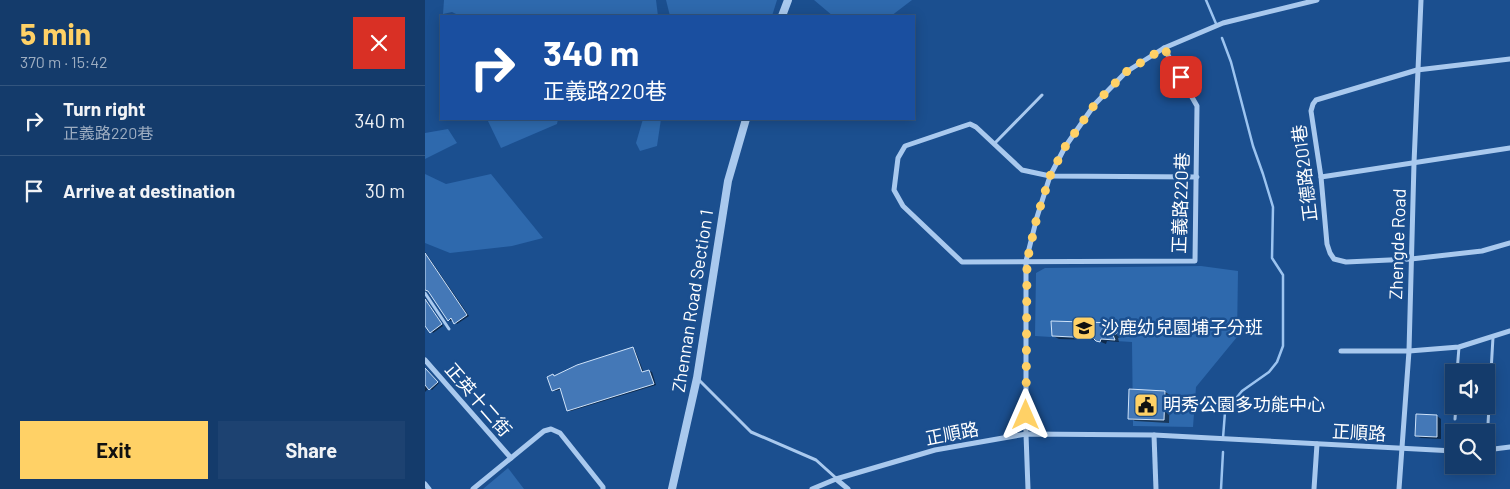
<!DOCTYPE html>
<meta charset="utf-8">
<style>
body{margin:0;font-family:Barlow,"Noto Sans TC",sans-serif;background:#1d4271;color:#f1f3f6;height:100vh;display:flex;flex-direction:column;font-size:19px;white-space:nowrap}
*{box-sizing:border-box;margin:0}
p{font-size:16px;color:#9dadc1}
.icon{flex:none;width:28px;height:28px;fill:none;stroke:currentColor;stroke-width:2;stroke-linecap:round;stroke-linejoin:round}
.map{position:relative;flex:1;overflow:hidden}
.details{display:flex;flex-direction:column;background:#143b6b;width:425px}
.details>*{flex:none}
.hud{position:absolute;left:15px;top:15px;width:475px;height:105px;border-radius:0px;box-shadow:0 2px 12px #0003,0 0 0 1px #33557e;background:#1a4fa0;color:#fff;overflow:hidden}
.buttons{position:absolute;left:1020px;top:364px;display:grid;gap:10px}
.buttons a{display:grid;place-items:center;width:50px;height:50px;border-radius:0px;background:#143b6b;box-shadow:0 2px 12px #0003,0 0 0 1px #33557e;font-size:25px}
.pin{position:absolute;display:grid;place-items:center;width:42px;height:42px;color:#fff;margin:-21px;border-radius:10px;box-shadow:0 2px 8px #0006}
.me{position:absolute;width:55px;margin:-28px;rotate:0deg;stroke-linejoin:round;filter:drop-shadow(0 0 4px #0008)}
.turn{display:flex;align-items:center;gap:18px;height:105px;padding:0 20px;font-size:22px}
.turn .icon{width:65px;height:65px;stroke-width:2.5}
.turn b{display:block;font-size:35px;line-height:42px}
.round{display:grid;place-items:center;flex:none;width:52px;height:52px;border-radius:0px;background:#1d4271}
.headline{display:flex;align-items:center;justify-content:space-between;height:85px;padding:0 20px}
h1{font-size:30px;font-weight:700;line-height:38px;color:#ffd166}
.cta{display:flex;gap:10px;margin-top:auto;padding:10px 20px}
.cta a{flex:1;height:58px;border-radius:0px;background:#ffd166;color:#111;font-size:20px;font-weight:700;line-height:58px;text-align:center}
.cta a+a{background:#1d4271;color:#f1f3f6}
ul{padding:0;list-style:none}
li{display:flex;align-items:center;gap:15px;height:70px;padding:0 20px;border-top:1px solid #33557e}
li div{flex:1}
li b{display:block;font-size:19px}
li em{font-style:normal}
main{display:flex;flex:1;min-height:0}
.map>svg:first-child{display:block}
</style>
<main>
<section class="details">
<div class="headline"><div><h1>5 min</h1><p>370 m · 15:42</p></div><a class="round" style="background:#d93025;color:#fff"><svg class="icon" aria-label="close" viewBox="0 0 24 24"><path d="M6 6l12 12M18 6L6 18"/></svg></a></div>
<ul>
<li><svg class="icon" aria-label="right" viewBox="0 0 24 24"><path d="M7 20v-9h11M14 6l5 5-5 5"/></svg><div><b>Turn right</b><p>正義路220巷</p></div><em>340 m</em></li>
<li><svg class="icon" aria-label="arrive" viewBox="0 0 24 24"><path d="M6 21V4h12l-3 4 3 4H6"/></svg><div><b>Arrive at destination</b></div><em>30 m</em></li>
</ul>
<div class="cta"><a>Exit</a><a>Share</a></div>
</section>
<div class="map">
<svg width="1085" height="489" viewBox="0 0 1085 489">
<rect width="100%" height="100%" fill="#1b4f8f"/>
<g fill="#2e69ad">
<polygon points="19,0 231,0 233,16 35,16 27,12 18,14"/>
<polygon points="241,0 352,0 347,16 245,16"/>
<polygon points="389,0 487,0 466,16 408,16"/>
<polygon points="62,119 133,119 132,124 76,148"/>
<polygon points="218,119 236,119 232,146 215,151 211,143"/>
<polygon points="23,129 32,143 0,159 0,133"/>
<polygon points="0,174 21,184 66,174 118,238 87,246 25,253 0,243"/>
<polygon points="776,266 813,271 812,337 771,387 768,427 708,426 707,342 610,336 611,273 620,268"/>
<polygon points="83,468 99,489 58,489"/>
</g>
<g fill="#0007">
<polygon points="0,252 44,316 32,324 28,320 26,321 23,320 4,291 1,290 0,292"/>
<polygon points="0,298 18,326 8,333 0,324"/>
<polygon points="691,324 697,328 698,336 693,338 694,342 682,341 681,344 671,340 634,339 628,336"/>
<polygon points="208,349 210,350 219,373 224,371 227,372 231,385 146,411 143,410 137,389 131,391 128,390 130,377"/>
<polygon points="0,368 14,383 7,390 4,388 0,392"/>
<polygon points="740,392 745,395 744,423 710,421 704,418"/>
<polygon points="992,415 1012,416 1016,419 1016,439 996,438 991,436"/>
</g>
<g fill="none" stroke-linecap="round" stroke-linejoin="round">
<g stroke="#9cc4f0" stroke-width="2.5">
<polyline points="781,0 792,26"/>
<polyline points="797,38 806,62 828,146 838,174 848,207 847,258 858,275 858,346 852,362 844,372 817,391 800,412 798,438"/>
<polyline points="796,489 798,452"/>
</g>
</g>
<g fill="#4478b7" stroke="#cfe3fa">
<polygon points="0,253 42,315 29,324 26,318 23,321 3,291 0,290"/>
<polygon points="0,299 17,324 5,333 0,326"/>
<polygon points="626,321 691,323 693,333 688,335 690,340 676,339 675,342 671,341 668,338 627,336"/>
<polygon points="208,347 217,372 224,370 229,384 142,411 135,388 127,391 122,377 128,374 129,376 152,365"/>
<polygon points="0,368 13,382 4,390 0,385"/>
<polygon points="704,389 740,391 739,420 703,419"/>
<polygon points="991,414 1012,415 1012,437 990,436"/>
</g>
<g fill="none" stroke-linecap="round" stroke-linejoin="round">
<g stroke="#a9c9ee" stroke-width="3">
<polyline points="569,144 617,95"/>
<polyline points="0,293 24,329"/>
<polyline points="1032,372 1034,347"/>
<polyline points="272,378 326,432 391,460 411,478"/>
<polyline points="1030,419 1031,405"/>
<polyline points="1063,424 1068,337"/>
</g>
<g stroke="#a9c9ee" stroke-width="5">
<polyline points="739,48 772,106 770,261 537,262 478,206 469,190 473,158 480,146 545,124 551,127 597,170 625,176 772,177"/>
<polyline points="1085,59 992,70 891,100 888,104 886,111 896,177 902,244 905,253 909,259 921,262 986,259 1057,251 1085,243"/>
<polyline points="896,177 1085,148"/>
<polyline points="916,351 984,351 1034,347 1085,331"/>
<polyline points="0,360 86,458"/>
<polyline points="729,435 731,489"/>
<polyline points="1061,450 1085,447"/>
<polyline points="411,479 423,489"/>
<polyline points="0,484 4,489"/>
<polyline points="48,489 119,431 126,429 135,433 178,487 178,489"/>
<polyline points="387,489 411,479 510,450 601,434 729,435 1029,451"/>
<polyline points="603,489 601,434 601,261 612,217 625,176 640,147 670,104 701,72 739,48 798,23 892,0"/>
<polyline points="889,489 892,444"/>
<polyline points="974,489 984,351 989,163 996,0"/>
</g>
<g stroke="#a9c9ee" stroke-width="8">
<polyline points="357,16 363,0"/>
<polyline points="247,489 272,378 303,181 321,119"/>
</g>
</g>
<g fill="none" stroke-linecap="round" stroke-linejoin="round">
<polyline stroke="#ffd166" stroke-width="9" stroke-dasharray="0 16.2" points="601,415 602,261 612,217 625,176 640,147 670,104 701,72 739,48 756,77"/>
</g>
<defs>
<g id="school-square" transform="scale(1.25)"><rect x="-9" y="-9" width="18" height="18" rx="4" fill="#ffd166" stroke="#1b4f8f"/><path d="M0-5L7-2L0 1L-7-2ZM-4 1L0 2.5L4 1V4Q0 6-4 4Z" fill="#111"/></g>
<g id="civic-square" transform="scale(1.25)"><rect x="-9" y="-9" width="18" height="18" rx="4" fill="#ffd166" stroke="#1b4f8f"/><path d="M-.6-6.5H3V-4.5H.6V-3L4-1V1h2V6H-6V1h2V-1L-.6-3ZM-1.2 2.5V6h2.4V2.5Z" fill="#111"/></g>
</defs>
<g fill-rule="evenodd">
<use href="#school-square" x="659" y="328"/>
<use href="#civic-square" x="721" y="405"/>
</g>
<g text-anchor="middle" stroke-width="5" stroke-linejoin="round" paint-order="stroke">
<g font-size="18" fill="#fff" stroke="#1b4f8f">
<text transform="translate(880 173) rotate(-97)" y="6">正德路201巷</text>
<text transform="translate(756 203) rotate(-88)" y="6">正義路220巷</text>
<text transform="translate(973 244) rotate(-88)" y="6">Zhengde Road</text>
<text transform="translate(268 301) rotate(-81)" y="6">Zhennan Road Section 1</text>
<text transform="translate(53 400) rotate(49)" y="6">正英十二街</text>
<text transform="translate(934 433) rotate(3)" y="6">正順路</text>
<text transform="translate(527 434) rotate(-11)" y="6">正順路</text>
</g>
<g font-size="18" fill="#fff" stroke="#1b4f8f" text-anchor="start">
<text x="676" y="334">沙鹿幼兒園埔子分班</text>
<text x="738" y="411">明秀公園多功能中心</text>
</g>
</g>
</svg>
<div class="buttons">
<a><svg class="icon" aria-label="sound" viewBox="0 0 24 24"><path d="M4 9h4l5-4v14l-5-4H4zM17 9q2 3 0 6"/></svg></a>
<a><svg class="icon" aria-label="search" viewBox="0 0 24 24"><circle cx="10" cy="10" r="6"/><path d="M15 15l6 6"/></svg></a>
</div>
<div class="pin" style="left:756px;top:77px;background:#d93025"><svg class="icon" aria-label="arrive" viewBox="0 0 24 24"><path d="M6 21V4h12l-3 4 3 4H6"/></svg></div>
<svg class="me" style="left:601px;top:415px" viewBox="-20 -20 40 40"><path d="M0-17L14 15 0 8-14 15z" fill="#ffd166" stroke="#fff" stroke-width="4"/></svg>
<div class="hud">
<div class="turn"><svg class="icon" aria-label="right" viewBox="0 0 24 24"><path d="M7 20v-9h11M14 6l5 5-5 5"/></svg><div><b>340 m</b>正義路220巷</div></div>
</div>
</div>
</main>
